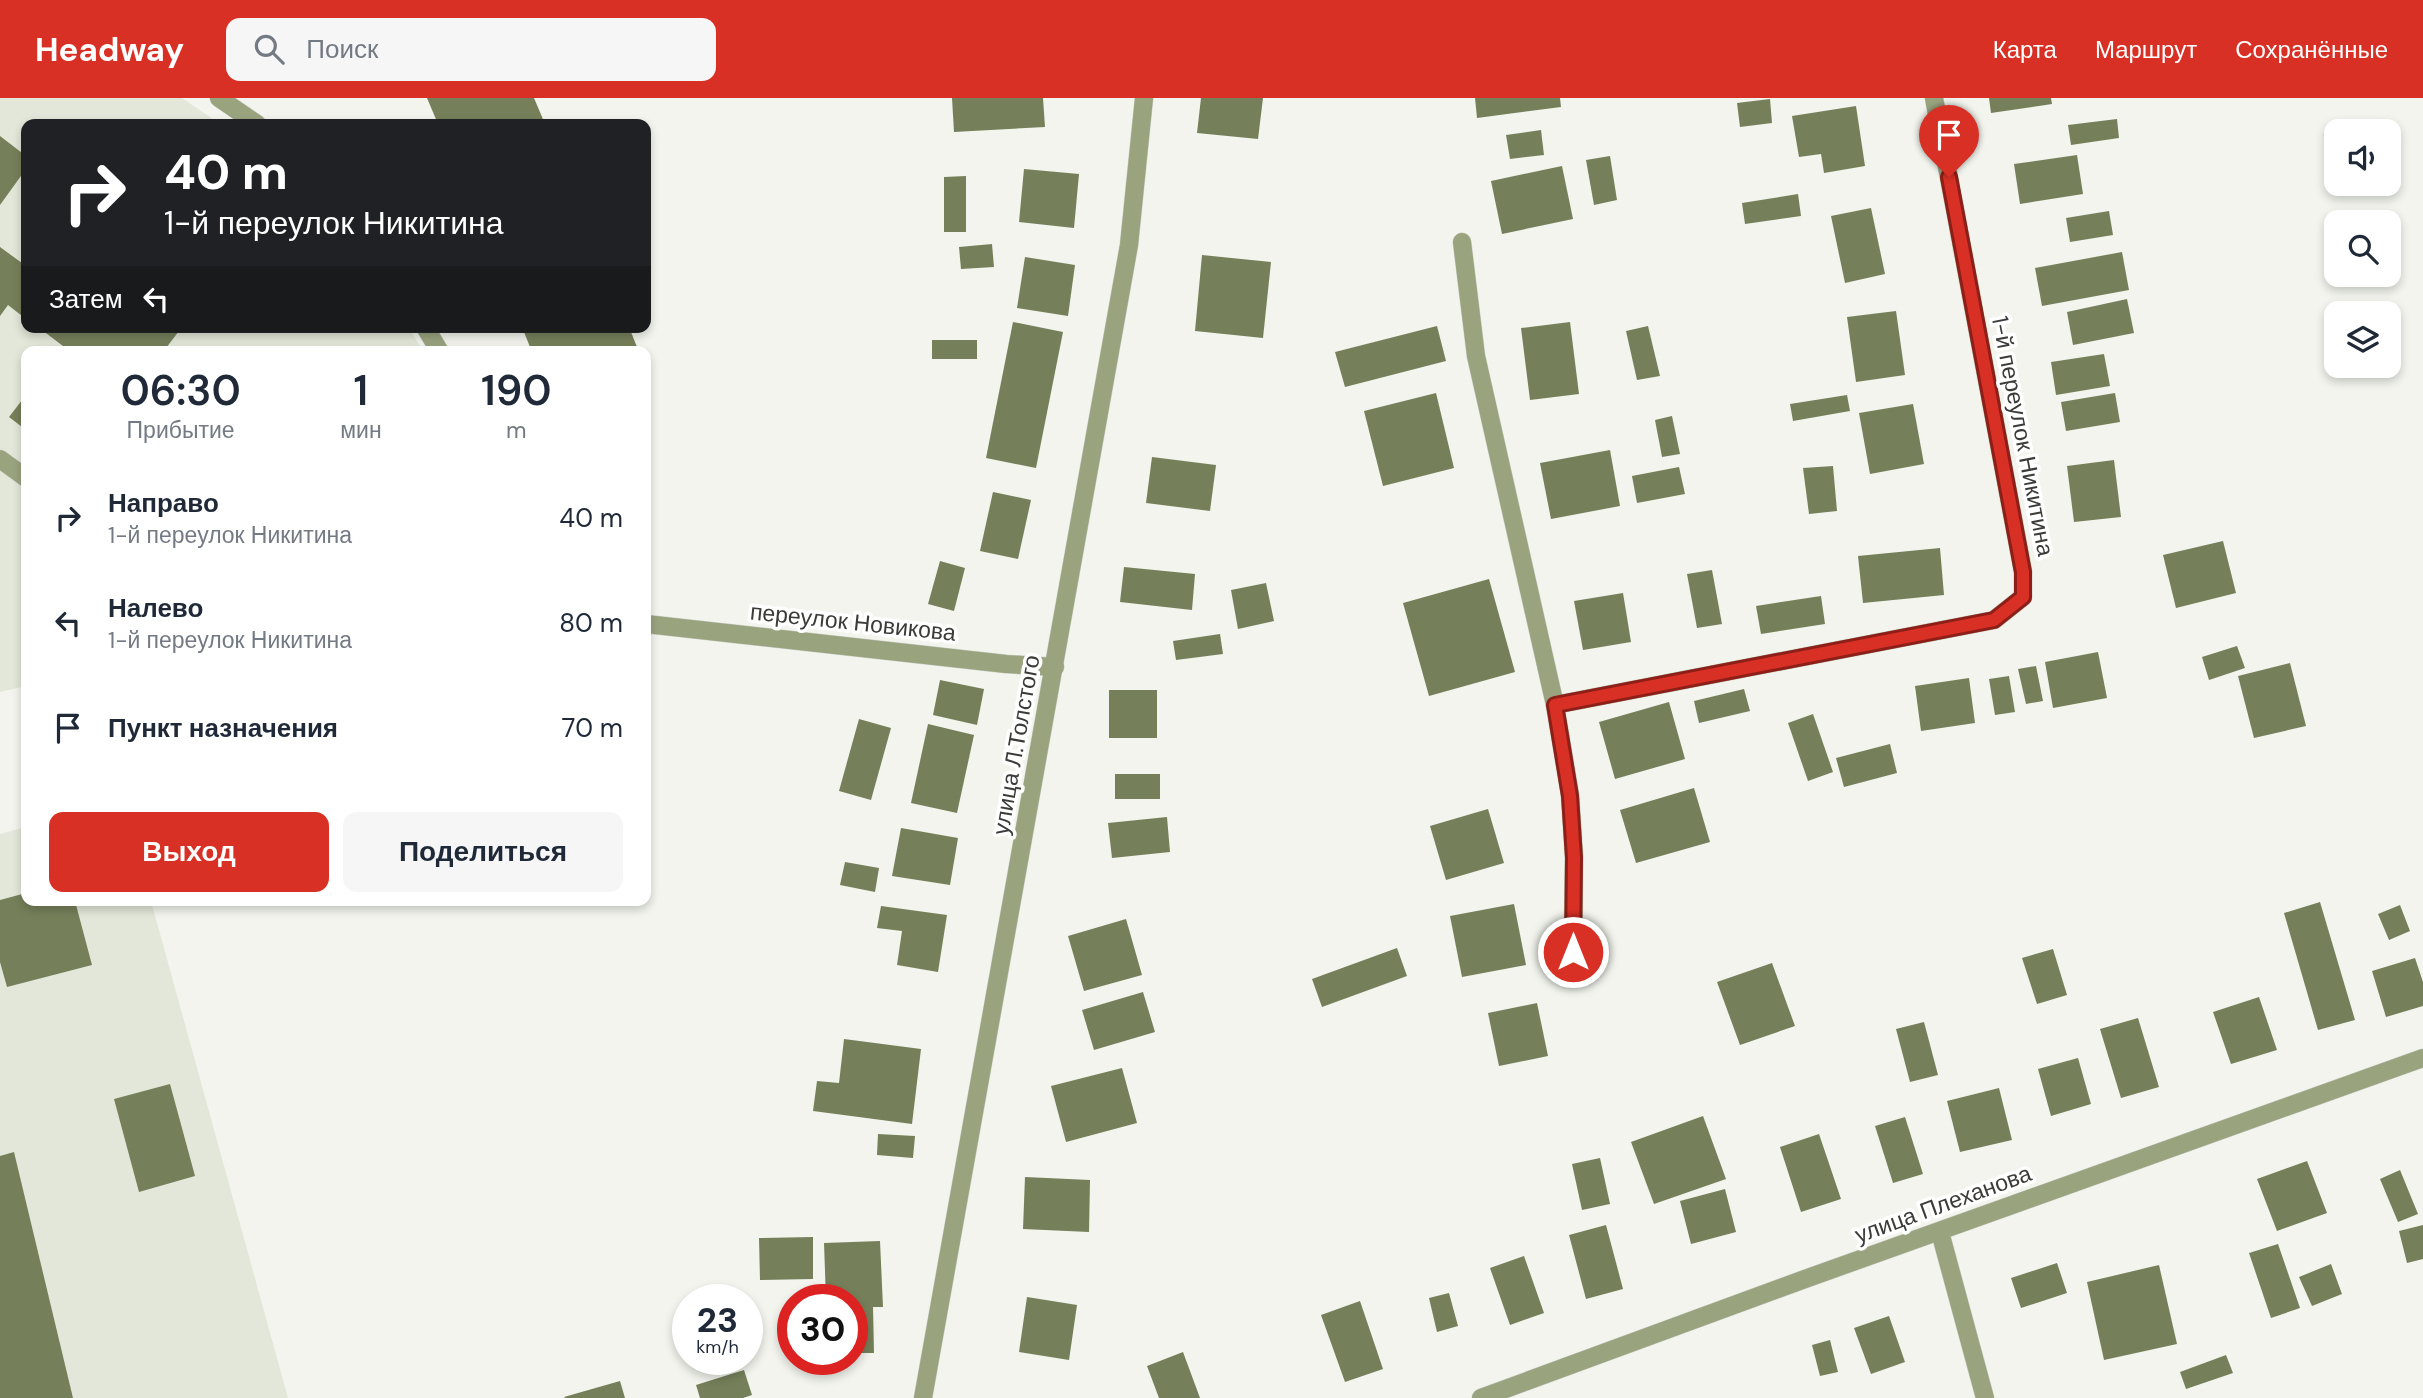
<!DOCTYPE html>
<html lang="ru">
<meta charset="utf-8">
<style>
body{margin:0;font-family:"DM Sans",sans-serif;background:#f6f6f7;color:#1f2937;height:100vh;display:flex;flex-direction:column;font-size:26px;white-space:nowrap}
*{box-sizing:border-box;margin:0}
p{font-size:23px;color:#747a83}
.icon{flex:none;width:38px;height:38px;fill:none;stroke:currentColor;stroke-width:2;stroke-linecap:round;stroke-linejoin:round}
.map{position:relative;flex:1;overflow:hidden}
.sheet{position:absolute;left:21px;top:248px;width:630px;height:560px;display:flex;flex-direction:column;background:#fff;border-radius:14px;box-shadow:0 4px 10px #0003}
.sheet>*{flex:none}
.guide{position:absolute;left:21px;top:21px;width:630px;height:214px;border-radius:14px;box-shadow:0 4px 10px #0003;background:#202124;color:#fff;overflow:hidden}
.buttons{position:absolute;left:2324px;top:21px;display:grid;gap:14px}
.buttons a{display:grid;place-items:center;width:77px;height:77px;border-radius:14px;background:#fff;box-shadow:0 4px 10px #0003;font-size:35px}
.speed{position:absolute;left:672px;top:1186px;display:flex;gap:14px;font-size:35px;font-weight:700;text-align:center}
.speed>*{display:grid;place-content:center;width:91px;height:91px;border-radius:50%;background:#fff;box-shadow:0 4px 10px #0003;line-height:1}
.speed small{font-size:18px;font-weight:400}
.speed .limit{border:10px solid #d22;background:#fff;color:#111}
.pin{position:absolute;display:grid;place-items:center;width:60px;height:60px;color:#fff;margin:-72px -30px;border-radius:50% 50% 50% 0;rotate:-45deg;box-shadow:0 0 7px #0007}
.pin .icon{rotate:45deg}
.me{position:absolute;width:77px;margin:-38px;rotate:0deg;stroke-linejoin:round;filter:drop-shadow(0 0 5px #0008)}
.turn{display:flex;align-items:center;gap:24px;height:147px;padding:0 28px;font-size:32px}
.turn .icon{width:91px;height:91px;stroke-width:2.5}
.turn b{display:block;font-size:49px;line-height:60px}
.then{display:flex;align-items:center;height:66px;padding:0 28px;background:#0003;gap:14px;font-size:26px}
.eta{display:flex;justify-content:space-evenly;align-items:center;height:119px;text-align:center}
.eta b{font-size:42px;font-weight:600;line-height:49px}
.action{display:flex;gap:14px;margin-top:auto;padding:14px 28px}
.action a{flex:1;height:80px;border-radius:14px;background:#d93025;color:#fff;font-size:28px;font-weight:600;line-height:80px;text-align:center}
.action a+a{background:#f6f6f7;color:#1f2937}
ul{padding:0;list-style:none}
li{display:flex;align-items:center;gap:21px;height:105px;padding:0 28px}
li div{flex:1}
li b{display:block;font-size:26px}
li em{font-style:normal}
header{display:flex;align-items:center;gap:42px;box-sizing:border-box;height:98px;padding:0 35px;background:#d93025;color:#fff}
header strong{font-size:33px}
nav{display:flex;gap:38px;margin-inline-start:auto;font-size:24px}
.search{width:490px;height:63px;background:#f6f6f7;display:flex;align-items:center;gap:18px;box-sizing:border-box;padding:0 24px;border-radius:14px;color:#747a83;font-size:26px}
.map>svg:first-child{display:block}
</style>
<header>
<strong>Headway</strong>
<div class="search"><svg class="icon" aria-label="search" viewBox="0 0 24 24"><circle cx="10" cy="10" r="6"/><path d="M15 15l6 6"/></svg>Поиск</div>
<nav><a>Карта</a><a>Маршрут</a><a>Сохранённые</a></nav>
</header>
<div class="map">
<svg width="2423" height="1300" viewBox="0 0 2423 1300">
<rect width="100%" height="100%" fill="#f2f4ed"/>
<g fill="#e3e7d9">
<polygon points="0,0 182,0 220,26 26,26 26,229 408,229 424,254 26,254 26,588 0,594"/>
<polygon points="26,729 26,803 151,803 288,1300 0,1300 0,736"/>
</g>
<g fill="#75805a">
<polygon points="427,0 534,0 545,26 438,26"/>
<polygon points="952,0 1043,0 1045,29 954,34"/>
<polygon points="1201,0 1263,0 1258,41 1197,35"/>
<polygon points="1475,0 1560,0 1561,9 1477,20"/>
<polygon points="1989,0 2051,0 2052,6 1991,15"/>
<polygon points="1770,1 1772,25 1740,29 1737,5"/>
<polygon points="1856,8 1865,68 1824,75 1821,56 1799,59 1792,18"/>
<polygon points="2117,21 2119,40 2071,47 2068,27"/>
<polygon points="1541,32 1544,57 1510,61 1506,37"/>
<polygon points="0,38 26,58 26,71 0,107"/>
<polygon points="2077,57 2083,96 2020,106 2014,66"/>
<polygon points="1610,58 1617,102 1594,107 1586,62"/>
<polygon points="1562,68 1573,121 1502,136 1491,83"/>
<polygon points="1024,71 1079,76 1074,130 1019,124"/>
<polygon points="966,78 966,134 944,134 944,79"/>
<polygon points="1798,96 1801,118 1745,126 1742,105"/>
<polygon points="1871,110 1885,176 1845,185 1831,118"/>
<polygon points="2109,113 2113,137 2070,144 2066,120"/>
<polygon points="992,146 994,169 961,171 959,149"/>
<polygon points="0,149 26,168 26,221 8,207 0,218"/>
<polygon points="2122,154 2129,192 2042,208 2035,170"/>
<polygon points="1202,157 1271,164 1263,240 1195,233"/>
<polygon points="1025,159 1075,167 1068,218 1017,210"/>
<polygon points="2127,201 2134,235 2073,247 2067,214"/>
<polygon points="1896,213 1905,277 1856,284 1847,219"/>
<polygon points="1013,224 1063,234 1036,370 986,360"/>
<polygon points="1570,224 1579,296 1530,302 1521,230"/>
<polygon points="1437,228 1446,263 1345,289 1335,254"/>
<polygon points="1648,228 1660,278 1637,282 1626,233"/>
<polygon points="38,229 182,229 163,254 58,254 63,248"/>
<polygon points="522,229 629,229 639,254 532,254"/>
<rect x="932" y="242" width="45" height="19"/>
<polygon points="2104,256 2110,288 2056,297 2051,264"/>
<polygon points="1436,295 1454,370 1383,388 1364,313"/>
<polygon points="2115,295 2120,324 2066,333 2061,304"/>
<polygon points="26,297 26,332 9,319"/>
<polygon points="1847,297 1850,313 1793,323 1790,306"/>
<polygon points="1913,306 1924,366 1870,376 1859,315"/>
<polygon points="1672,318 1680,356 1662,359 1655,322"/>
<polygon points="1610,352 1620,408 1551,421 1540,365"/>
<polygon points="1152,359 1216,367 1210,413 1146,405"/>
<polygon points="2114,362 2121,419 2074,424 2067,368"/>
<polygon points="1833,368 1837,413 1809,416 1803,370"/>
<polygon points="1679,369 1685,396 1637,405 1632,378"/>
<polygon points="993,394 1031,402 1018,461 980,453"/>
<polygon points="2223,443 2236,495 2176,510 2163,457"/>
<polygon points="1940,450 1944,497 1863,505 1858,458"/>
<polygon points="940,463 965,470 954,513 928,506"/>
<polygon points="1124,469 1195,476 1192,512 1120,504"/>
<polygon points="1712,472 1722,526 1697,530 1687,476"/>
<polygon points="1489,481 1515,574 1429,598 1403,505"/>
<polygon points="1266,485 1274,523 1238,531 1231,492"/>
<polygon points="1623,495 1631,544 1583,552 1574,503"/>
<polygon points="1821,498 1825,526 1761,536 1756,508"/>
<polygon points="1220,536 1223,556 1176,562 1173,543"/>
<polygon points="2237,548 2245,570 2209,582 2202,559"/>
<polygon points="2098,554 2107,600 2053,610 2045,564"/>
<polygon points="2290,565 2306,628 2254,640 2238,578"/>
<polygon points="2036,568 2043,603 2026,606 2018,571"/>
<polygon points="2009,578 2015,614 1995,617 1989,581"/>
<polygon points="1969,580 1975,625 1921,633 1915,588"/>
<polygon points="940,582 984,591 977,627 933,617"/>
<polygon points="1744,591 1750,613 1699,625 1694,603"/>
<rect x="1109" y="592" width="48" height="48"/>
<polygon points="1669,604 1685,661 1615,681 1599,624"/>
<polygon points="1813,616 1833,674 1808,683 1788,625"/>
<polygon points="859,621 891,630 871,702 839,693"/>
<polygon points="928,626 974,637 957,715 911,705"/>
<polygon points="1890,646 1897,675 1844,689 1836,660"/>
<rect x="1115" y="676" width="45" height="25"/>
<polygon points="1694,690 1710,744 1636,765 1620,712"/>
<polygon points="1488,711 1504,765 1446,782 1430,728"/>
<polygon points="1167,719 1170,754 1112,760 1108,725"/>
<polygon points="901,730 958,740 950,787 892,778"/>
<polygon points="845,764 879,770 875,794 840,787"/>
<polygon points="26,795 26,803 75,803 92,867 7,889 0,864 0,802"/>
<polygon points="2320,804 2355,922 2318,932 2284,815"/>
<polygon points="1514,806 1526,867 1462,879 1450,818"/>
<polygon points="2400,807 2410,833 2389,842 2378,816"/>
<polygon points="881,808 947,817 938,874 897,867 902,833 877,830"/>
<polygon points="1126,821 1142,877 1084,893 1068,838"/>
<polygon points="1397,850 1407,878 1322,909 1312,881"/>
<polygon points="2053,851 2067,897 2037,906 2022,860"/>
<polygon points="2415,860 2423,884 2423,908 2386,919 2372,873"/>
<polygon points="1772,865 1795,928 1740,947 1717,884"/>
<polygon points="1143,894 1155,934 1094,952 1082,912"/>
<polygon points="2259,899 2277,952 2231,966 2213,914"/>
<polygon points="1537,905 1548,958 1499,968 1488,915"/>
<polygon points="2138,920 2159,989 2121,1000 2100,931"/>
<polygon points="1924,924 1938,977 1910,984 1896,931"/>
<polygon points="844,941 921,951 912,1026 813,1013 817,983 839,985"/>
<polygon points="2078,960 2091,1006 2051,1018 2038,971"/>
<polygon points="1122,970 1137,1025 1066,1044 1051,988"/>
<polygon points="170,986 195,1078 139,1094 114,1001"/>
<polygon points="1999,990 2012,1042 1960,1054 1947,1003"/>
<polygon points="1703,1018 1726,1081 1654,1106 1631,1044"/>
<polygon points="1905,1019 1923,1076 1893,1085 1875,1028"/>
<polygon points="878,1036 915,1038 913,1060 877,1057"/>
<polygon points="1819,1036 1841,1101 1801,1114 1780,1049"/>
<polygon points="14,1054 73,1300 0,1300 0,1058"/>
<polygon points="1600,1060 1610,1106 1582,1112 1572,1066"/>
<polygon points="2307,1063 2327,1115 2277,1133 2257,1081"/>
<polygon points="2400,1072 2418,1116 2398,1124 2380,1081"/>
<polygon points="1025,1079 1090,1082 1089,1134 1023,1131"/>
<polygon points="1725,1091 1736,1134 1691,1146 1680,1103"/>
<polygon points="1606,1127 1623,1191 1586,1201 1569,1137"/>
<polygon points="2423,1127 2423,1161 2407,1165 2399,1133"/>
<polygon points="813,1139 813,1181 760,1182 759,1140"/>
<polygon points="880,1143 883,1209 873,1209 874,1255 852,1255 852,1202 826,1202 824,1145"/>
<polygon points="2278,1146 2300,1210 2271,1220 2249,1155"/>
<polygon points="1524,1158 1544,1215 1510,1227 1490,1170"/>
<polygon points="2057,1165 2067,1195 2021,1210 2011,1180"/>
<polygon points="2331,1166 2342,1196 2312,1208 2299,1179"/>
<polygon points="2159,1167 2177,1246 2104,1262 2087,1184"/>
<polygon points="1449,1195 1458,1228 1437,1234 1429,1200"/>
<polygon points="1027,1199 1077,1207 1069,1262 1019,1254"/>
<polygon points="1360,1203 1383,1271 1345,1284 1321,1217"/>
<polygon points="1889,1218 1905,1264 1871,1276 1854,1230"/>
<polygon points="1830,1242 1838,1274 1820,1278 1812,1247"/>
<polygon points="1183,1254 1200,1300 1159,1300 1147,1268"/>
<polygon points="2226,1257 2233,1275 2186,1291 2180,1274"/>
<polygon points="744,1272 752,1297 743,1300 700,1300 696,1287"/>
<polygon points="620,1283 625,1300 565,1300 564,1299"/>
</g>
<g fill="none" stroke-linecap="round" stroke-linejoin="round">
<g stroke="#cdcfc9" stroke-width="19">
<g id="minor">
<polyline points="219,0 257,26"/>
<polyline points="1462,144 1476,258 1555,607 1994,522 2023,499 2023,474 1934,0"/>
<polyline points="425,229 440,254"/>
<polyline points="0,361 26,380"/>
<polyline points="646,526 1006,566 1055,569"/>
<polyline points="1555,607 1570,697 1574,759 1573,854"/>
<polyline points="1940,1134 1985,1300"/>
<polyline points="923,1300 1129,147 1144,0"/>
<polyline points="1481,1300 1805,1181 2423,960"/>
</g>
</g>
<use href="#minor" stroke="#99a47f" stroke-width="18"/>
</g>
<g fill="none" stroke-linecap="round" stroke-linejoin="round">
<g stroke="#8d1f18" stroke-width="18">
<polyline id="route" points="1573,854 1574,760 1570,698 1555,607 1994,522 2023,499 2023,474 1949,79"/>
</g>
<use href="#route" stroke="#d93025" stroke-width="12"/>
</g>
<g text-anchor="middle" stroke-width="7" stroke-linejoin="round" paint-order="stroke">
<g font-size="23" fill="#3b3c39" stroke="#fff">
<text transform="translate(2023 338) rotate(79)" y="8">1-й переулок Никитина</text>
<text transform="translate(853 524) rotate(6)" y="8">переулок Новикова</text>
<text transform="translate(1016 647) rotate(-80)" y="8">улица Л.Толстого</text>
<text transform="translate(1943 1106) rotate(-20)" y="8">улица Плеханова</text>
</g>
</g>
</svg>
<div class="buttons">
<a><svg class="icon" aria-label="sound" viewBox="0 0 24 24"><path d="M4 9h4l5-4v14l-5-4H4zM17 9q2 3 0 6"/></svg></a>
<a><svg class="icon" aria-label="search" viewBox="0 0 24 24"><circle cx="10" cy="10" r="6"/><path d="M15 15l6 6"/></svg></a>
<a><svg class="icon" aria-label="layers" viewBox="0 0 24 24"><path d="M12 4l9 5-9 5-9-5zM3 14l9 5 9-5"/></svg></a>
</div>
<div class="speed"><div>23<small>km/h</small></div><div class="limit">30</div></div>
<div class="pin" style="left:1949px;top:79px;background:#d93025"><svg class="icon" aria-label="arrive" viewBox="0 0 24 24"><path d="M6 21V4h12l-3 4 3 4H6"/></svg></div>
<svg class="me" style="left:1573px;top:854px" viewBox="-20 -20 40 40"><circle r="17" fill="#d93025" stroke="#fff" stroke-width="3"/><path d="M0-11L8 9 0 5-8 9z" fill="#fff"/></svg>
<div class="guide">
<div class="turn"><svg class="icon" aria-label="right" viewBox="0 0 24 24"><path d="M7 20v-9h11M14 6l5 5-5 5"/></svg><div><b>40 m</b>1-й переулок Никитина</div></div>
<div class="then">Затем<svg class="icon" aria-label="left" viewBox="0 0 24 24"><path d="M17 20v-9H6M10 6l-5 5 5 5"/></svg></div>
</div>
<section class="sheet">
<div class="eta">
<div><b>06:30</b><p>Прибытие</p></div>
<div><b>1</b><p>мин</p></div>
<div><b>190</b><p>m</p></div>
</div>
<ul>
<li><svg class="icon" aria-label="right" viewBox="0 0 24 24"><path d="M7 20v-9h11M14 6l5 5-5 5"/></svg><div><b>Направо</b><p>1-й переулок Никитина</p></div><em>40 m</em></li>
<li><svg class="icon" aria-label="left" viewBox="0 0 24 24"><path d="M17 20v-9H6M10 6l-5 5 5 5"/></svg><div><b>Налево</b><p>1-й переулок Никитина</p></div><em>80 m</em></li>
<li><svg class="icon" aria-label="arrive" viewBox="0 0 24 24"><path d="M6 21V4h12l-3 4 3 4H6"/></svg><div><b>Пункт назначения</b></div><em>70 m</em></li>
</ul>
<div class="action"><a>Выход</a><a>Поделиться</a></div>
</section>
</div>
